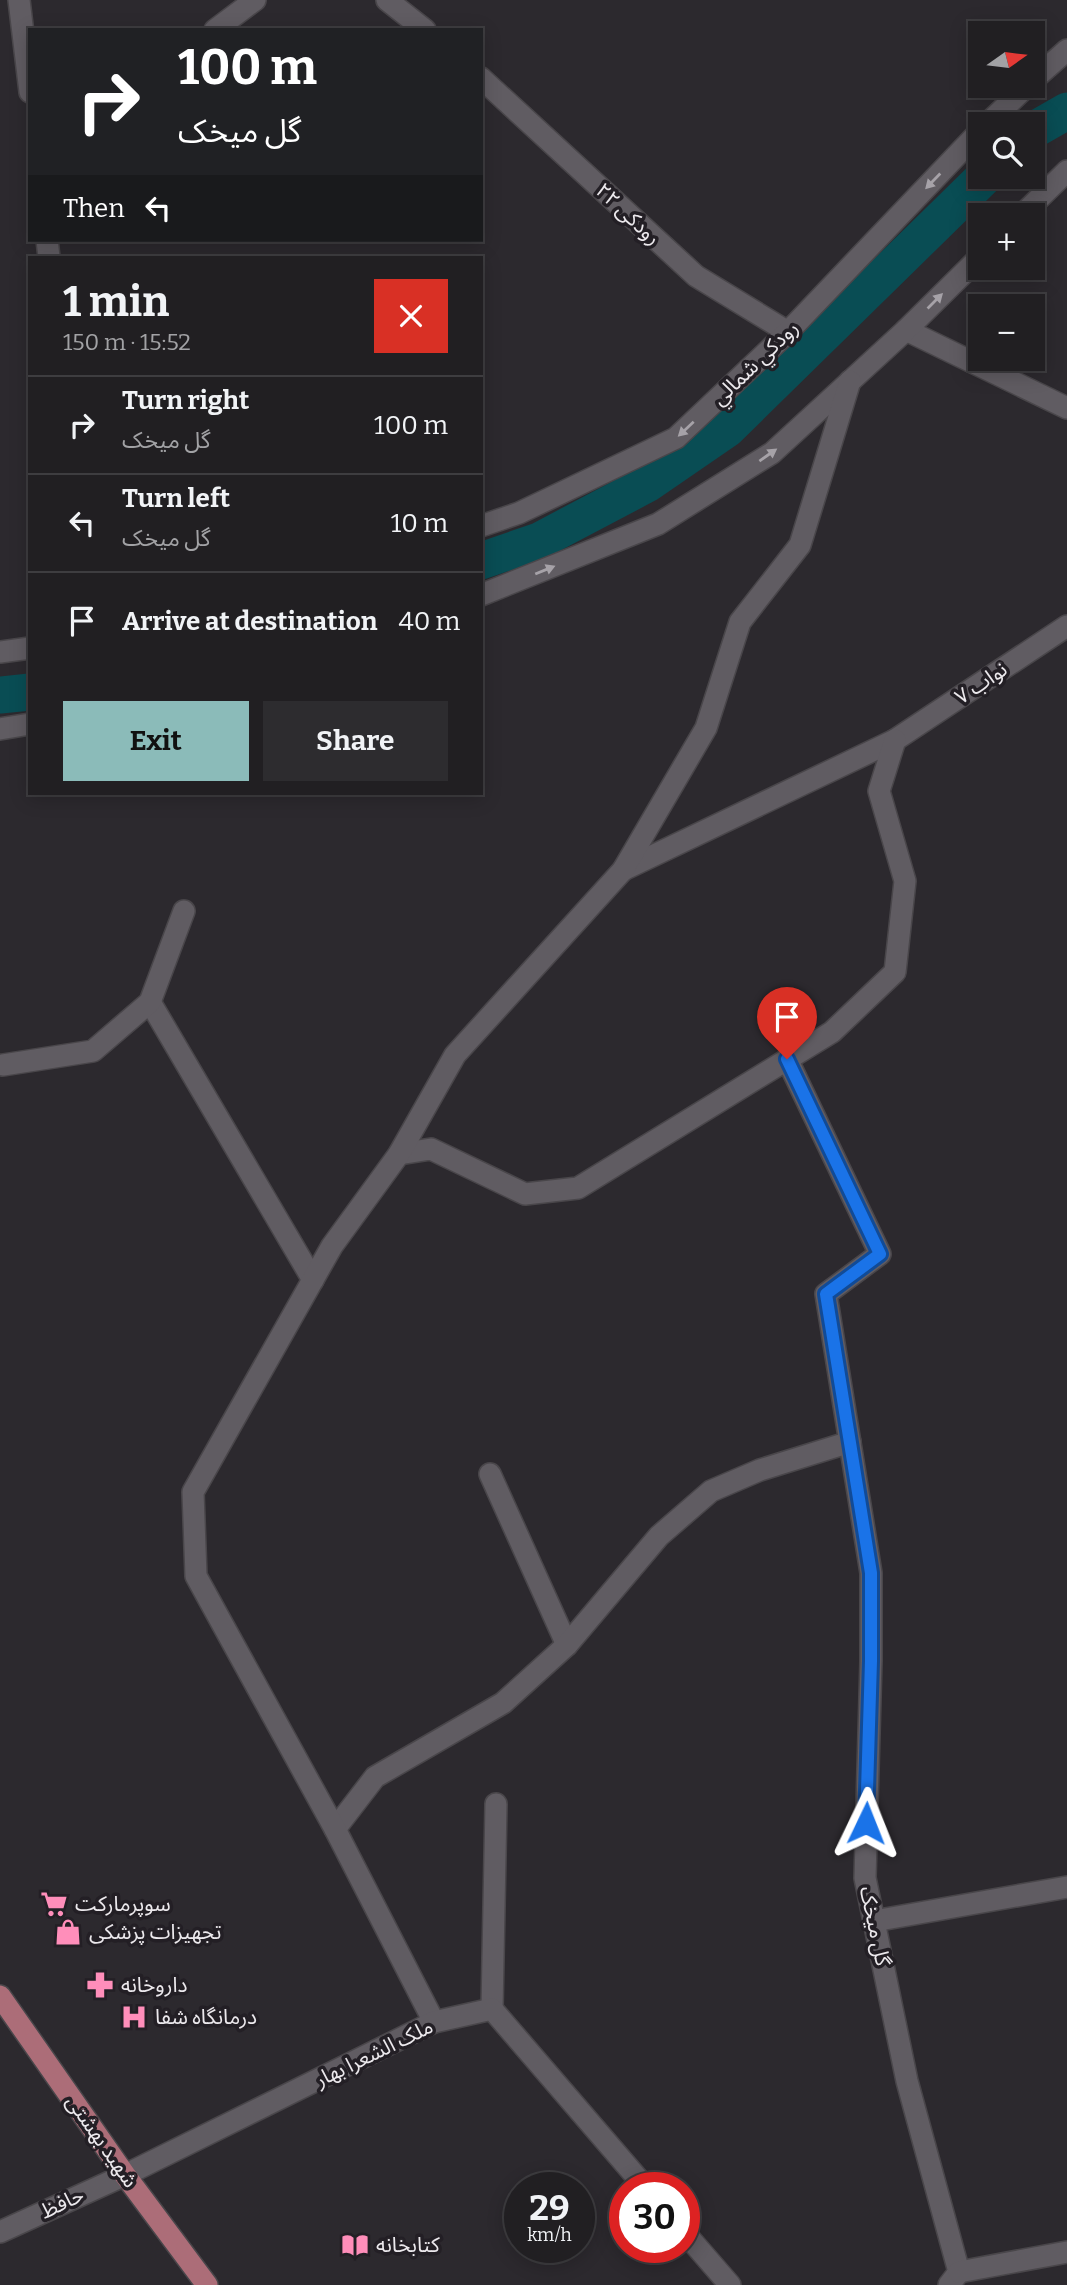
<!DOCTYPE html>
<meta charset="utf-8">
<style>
body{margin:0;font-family:Bitter,"Noto Sans Arabic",serif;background:#2d2c2f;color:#f1f3f6;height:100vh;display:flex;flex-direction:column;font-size:26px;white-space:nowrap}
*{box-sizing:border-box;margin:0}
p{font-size:23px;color:#a2a2a5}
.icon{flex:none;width:38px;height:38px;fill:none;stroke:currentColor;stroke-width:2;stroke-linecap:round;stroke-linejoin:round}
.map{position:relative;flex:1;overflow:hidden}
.drawer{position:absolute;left:28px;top:256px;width:455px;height:539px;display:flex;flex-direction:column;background:#211f22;border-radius:0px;box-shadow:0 4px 18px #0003,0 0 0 2px #3e3d40}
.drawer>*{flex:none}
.guide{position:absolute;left:28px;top:28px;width:455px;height:214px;border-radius:0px;box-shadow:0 4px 18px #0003,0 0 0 2px #3e3d40;background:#202124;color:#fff;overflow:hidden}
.needle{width:46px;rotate:76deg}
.fabs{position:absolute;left:968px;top:21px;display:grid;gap:14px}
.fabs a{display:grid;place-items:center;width:77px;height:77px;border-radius:0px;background:#211f22;box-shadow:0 4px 18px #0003,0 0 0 2px #3e3d40;font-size:35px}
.speed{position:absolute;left:504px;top:2172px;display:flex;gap:14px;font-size:35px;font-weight:700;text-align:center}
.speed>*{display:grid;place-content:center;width:91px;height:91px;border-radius:50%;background:#211f22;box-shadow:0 4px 18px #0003,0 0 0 2px #3e3d40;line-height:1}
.speed small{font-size:18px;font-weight:400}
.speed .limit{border:10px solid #d22;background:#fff;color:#111}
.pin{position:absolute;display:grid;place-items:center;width:60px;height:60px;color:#fff;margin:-72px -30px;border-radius:50% 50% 50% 0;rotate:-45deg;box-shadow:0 0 7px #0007}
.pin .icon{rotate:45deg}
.me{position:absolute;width:77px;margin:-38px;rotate:2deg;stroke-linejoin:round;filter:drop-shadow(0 0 5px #0008)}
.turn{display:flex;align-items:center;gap:24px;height:147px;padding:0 35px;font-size:32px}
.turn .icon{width:91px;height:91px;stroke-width:2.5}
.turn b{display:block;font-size:49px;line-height:60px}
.then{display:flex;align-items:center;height:66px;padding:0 35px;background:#0003;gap:14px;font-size:26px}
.round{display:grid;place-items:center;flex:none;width:74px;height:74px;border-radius:0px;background:#2d2c2f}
.summary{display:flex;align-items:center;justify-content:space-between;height:119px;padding:0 35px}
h1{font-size:42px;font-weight:700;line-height:52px}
.cta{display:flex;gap:14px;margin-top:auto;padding:14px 35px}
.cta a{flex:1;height:80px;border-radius:0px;background:#8bbbb9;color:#111;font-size:28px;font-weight:700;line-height:80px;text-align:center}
.cta a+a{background:#2d2c2f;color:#f1f3f6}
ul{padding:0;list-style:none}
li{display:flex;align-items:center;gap:21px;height:98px;padding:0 35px;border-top:2px solid #3e3d40}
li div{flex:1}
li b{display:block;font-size:26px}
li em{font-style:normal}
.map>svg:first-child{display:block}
</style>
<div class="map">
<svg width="1067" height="2285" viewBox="0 0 1067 2285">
<rect width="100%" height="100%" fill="#2c292e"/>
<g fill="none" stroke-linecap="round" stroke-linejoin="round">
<g stroke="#094d54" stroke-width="37">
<polyline points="1032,131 1067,111"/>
<polyline points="481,561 539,541 647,484 727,429 984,177"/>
<polyline points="0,695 30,692"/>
</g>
<g stroke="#49464a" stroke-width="24">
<g id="minor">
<polyline points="19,0 30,92"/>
<polyline points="387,0 425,30"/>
<polyline points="215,30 255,0"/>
<polyline points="481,78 696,276 788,332"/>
<polyline points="1032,81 1067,50"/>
<polyline points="987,124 1027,86"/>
<polyline points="1022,215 1067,171"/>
<polyline points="47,240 49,257"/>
<polyline points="906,330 1067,408"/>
<polyline points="481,526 519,513 676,438 788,332 980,131"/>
<polyline points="481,595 658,524 772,453 906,330 980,257"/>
<polyline points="0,652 30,648"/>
<polyline points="0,729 30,724"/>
<polyline points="623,870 895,740 1067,626"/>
<polyline points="150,1002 313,1280"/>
<polyline points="787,1059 880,1254 826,1294 871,1573 871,1661 865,1878 907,2081 959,2272 949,2285"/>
<polyline points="3,1065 93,1051 150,1002 184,911"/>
<polyline points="399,1154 431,1149 525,1194 578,1188 832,1032 895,972 905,881 879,791 895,740"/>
<polyline points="490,1474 567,1645"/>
<polyline points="335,1829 375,1777 503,1703 567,1645 659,1536 711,1491 760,1470 850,1442"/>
<polyline points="874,1921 1067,1887"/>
<polyline points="492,2009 496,1804"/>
<polyline points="434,2022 335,1829 196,1576 193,1492 332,1246 399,1154 455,1055 623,870 706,728 740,622 800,545 850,381"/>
<polyline points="0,2232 125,2175 434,2022 492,2009 646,2188"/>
<polyline points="684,2232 730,2285"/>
<polyline points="959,2272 1067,2252"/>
</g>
</g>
<g stroke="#49464a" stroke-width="24">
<polyline id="major" points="0,1996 125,2175 207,2285"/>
</g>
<use href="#minor" stroke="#605c62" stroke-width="21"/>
<use href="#major" stroke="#ac6d78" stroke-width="21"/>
</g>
<defs><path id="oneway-solid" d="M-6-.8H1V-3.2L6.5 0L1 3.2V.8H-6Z" transform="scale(1.75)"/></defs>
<g fill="#a6a2a8">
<use href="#oneway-solid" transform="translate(933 181) rotate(134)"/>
<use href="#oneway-solid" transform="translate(935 301) rotate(-45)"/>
<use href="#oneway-solid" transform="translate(686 429) rotate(137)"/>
<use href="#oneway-solid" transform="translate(768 455) rotate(-35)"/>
<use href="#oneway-solid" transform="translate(545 570) rotate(-22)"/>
</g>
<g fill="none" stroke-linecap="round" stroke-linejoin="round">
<g stroke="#114b97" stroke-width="18">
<polyline id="route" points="787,1059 880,1254 826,1294 871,1573 871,1661 866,1823"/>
</g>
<use href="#route" stroke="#1a73e8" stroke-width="12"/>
</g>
<defs>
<g id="supermarket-bare" transform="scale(2.1)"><path d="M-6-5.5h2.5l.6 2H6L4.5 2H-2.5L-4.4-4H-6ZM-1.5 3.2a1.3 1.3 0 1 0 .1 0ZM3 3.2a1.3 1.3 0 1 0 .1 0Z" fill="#ff8eba" stroke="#231f25" stroke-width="2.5" paint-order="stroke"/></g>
<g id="shop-bare" transform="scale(2.1)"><path d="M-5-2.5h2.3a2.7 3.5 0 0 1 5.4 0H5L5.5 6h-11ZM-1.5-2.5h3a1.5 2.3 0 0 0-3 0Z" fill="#ff8eba" stroke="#231f25" stroke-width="2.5" paint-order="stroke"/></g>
<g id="pharmacy-bare" transform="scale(2.1)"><path d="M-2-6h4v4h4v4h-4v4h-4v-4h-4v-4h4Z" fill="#ff8eba" stroke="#231f25" stroke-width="2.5" paint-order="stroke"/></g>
<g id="hospital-bare" transform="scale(2.1)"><path d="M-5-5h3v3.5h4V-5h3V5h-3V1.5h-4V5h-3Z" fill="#ff8eba" stroke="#231f25" stroke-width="2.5" paint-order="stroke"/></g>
<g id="library-bare" transform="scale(2.1)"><path d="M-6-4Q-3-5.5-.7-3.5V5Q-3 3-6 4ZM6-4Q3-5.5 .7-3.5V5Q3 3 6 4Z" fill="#ff8eba" stroke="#231f25" stroke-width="2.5" paint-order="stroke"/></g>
</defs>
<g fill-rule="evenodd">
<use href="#supermarket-bare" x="54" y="1904"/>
<use href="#shop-bare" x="68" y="1932"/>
<use href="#pharmacy-bare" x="100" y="1985"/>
<use href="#hospital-bare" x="134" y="2017"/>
<use href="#library-bare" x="355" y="2245"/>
</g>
<g text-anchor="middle" stroke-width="7" stroke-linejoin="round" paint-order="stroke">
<g font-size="21" fill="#ece9ed" stroke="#231f25">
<text transform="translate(628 214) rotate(43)" y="7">رودکی ۲۲</text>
<text transform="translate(755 363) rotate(-44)" y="7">رودکي شمالي</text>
<text transform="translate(981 683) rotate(-34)" y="7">نواب ۷</text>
<text transform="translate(875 1926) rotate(78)" y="7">گل میخک</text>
<text transform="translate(374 2053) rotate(-26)" y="7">ملک الشعرا بهار</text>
<text transform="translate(102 2141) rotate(55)" y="7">شهید بهشتی</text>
<text transform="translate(62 2203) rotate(-25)" y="7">حافظ</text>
</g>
<g font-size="21" fill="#ece9ed" stroke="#231f25" text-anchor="start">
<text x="75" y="1911">سوپرمارکت</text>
<text x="89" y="1939">تجهیزات پزشکی</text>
<text x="121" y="1992">داروخانه</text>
<text x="155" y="2024">درمانگاه شفا</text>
<text x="376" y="2252">کتابخانه</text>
</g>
</g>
</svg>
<div class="fabs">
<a><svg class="needle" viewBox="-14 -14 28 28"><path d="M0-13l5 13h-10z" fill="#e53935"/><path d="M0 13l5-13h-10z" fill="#a2a2a5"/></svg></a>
<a><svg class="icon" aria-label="search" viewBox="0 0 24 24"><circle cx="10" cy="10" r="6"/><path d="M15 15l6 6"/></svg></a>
<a>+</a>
<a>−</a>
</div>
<div class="speed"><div>29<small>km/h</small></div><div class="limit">30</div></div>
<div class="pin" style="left:787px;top:1059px;background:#d93025"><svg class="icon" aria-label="arrive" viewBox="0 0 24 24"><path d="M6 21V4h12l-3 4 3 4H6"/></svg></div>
<svg class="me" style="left:866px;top:1823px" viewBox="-20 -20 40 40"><path d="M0-17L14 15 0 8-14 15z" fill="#1a73e8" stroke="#fff" stroke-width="4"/></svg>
<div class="guide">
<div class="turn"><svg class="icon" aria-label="right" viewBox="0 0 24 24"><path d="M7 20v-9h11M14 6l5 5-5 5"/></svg><div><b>100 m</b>گل میخک</div></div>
<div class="then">Then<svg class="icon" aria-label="left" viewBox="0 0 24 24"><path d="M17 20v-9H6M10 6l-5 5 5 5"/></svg></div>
</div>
<section class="drawer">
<div class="summary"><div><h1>1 min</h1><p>150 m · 15:52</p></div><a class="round" style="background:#d93025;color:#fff"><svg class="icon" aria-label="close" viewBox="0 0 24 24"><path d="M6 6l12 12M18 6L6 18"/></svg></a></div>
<ul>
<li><svg class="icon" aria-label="right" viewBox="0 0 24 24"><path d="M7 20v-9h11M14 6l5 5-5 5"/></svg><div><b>Turn right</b><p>گل میخک</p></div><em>100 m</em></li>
<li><svg class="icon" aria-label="left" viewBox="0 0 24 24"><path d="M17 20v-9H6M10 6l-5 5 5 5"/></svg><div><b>Turn left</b><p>گل میخک</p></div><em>10 m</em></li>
<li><svg class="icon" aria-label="arrive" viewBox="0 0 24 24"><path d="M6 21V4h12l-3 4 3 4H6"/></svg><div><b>Arrive at destination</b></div><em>40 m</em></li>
</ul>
<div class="cta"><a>Exit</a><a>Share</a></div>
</section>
</div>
